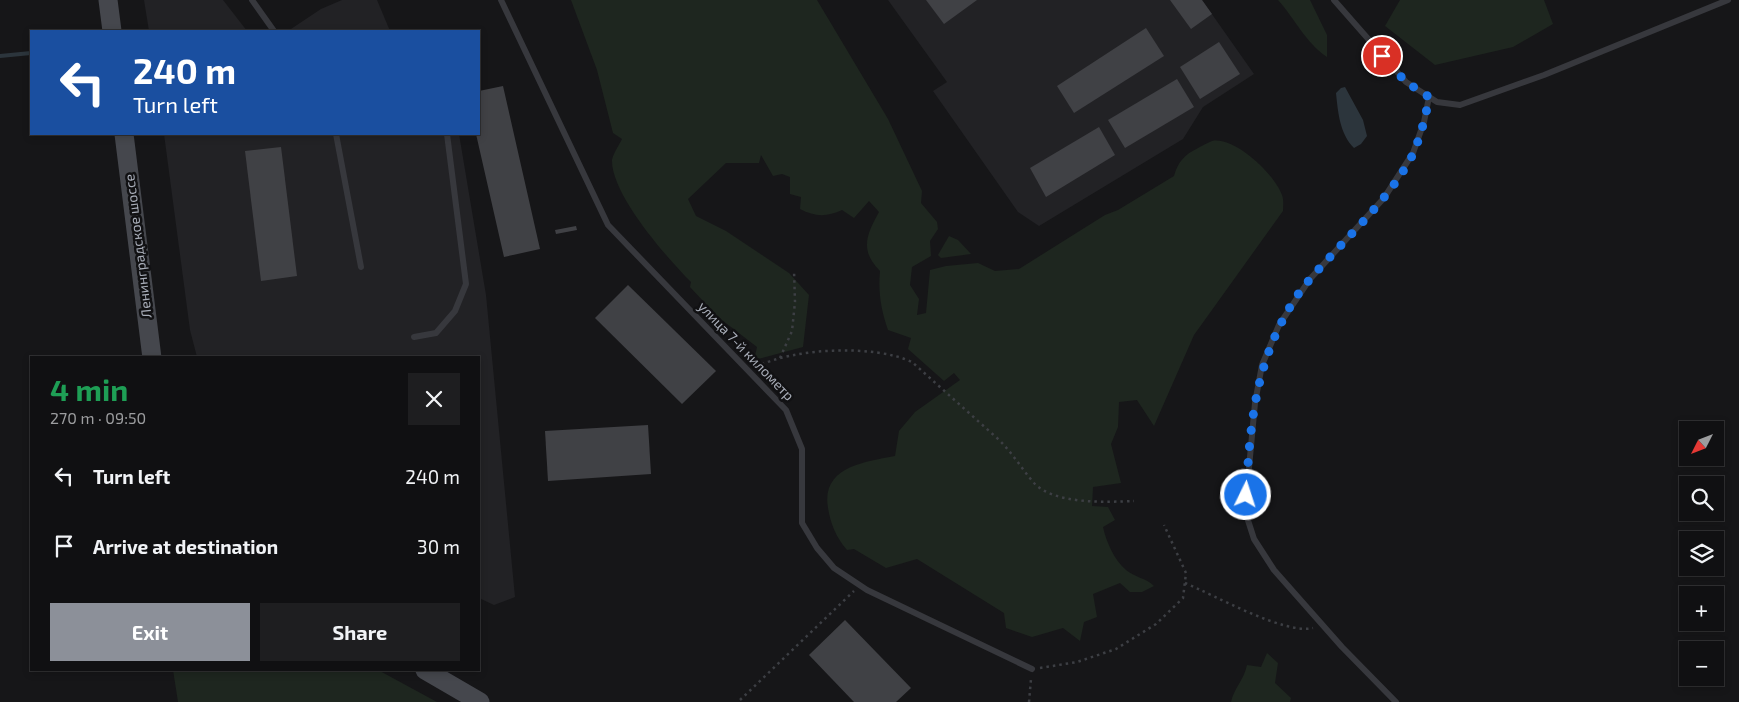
<!DOCTYPE html>
<meta charset="utf-8">
<style>
body{margin:0;font-family:"Exo 2",sans-serif;background:#1e1e20;color:#f1f3f6;height:100vh;display:flex;flex-direction:column;font-size:19px;white-space:nowrap}
*{box-sizing:border-box;margin:0}
p{font-size:16px;color:#9c9d9f}
.icon{flex:none;width:28px;height:28px;fill:none;stroke:currentColor;stroke-width:2;stroke-linecap:round;stroke-linejoin:round}
.map{position:relative;flex:1;overflow:hidden}
.drawer{position:absolute;left:30px;top:356px;width:450px;height:315px;display:flex;flex-direction:column;background:#101012;border-radius:0px;box-shadow:0 2px 8px #0003,0 0 0 1px #303032}
.drawer>*{flex:none}
.banner{position:absolute;left:30px;top:30px;width:450px;height:105px;border-radius:0px;box-shadow:0 2px 8px #0003,0 0 0 1px #303032;background:#1a4fa0;color:#fff;overflow:hidden}
.needle{width:32px;rotate:228deg}
.controls{position:absolute;left:1679px;top:421px;display:grid;gap:10px}
.controls a{display:grid;place-items:center;width:45px;height:45px;border-radius:0px;background:#101012;box-shadow:0 2px 8px #0003,0 0 0 1px #303032;font-size:25px}
.pin{position:absolute;display:grid;place-items:center;width:42px;height:42px;color:#fff;margin:-21px;border:2px solid #fff;border-radius:50%;box-shadow:0 1px 5px #0007}
.me{position:absolute;width:55px;margin:-28px;rotate:4deg;stroke-linejoin:round;filter:drop-shadow(0 0 4px #0008)}
.turn{display:flex;align-items:center;gap:18px;height:105px;padding:0 20px;font-size:22px}
.turn .icon{width:65px;height:65px;stroke-width:2.5}
.turn b{display:block;font-size:35px;line-height:42px}
.round{display:grid;place-items:center;flex:none;width:52px;height:52px;border-radius:0px;background:#1e1e20}
.headline{display:flex;align-items:center;justify-content:space-between;height:85px;padding:0 20px}
h1{font-size:30px;font-weight:700;line-height:38px;color:#1e9e55}
.cta{display:flex;gap:10px;margin-top:auto;padding:10px 20px}
.cta a{flex:1;height:58px;border-radius:0px;background:#8c9099;color:#fff;font-size:20px;font-weight:700;line-height:58px;text-align:center}
.cta a+a{background:#1e1e20;color:#f1f3f6}
ul{padding:0;list-style:none}
li{display:flex;align-items:center;gap:15px;height:70px;padding:0 20px}
li div{flex:1}
li b{display:block;font-size:19px}
li em{font-style:normal}
.map>svg:first-child{display:block}
</style>
<div class="map">
<svg width="1739" height="702" viewBox="0 0 1739 702">
<rect width="100%" height="100%" fill="#161618"/>
<g fill="#222225">
<polygon points="144,0 223,0 247,31 149,31"/>
<polygon points="342,0 377,0 390,31 288,31 321,9"/>
<polygon points="888,0 1202,0 1254,74 1203,107 1183,139 1039,226 1018,212 933,91 947,82"/>
<polygon points="164,134 459,134 486,295 515,597 494,605 479,598 479,358 197,357 190,330"/>
</g>
<g fill="#1e261f">
<path d="M 571,0 L 817,0 L 888,119 L 922,191 L 921,203 L 937,222 L 938,229 L 930,241 L 931,256 L 912,267 L 910,285 L 919,299 L 917,315 L 926,313 L 930,270 L 946,266 L 978,263 L 995,271 L 1019,269 L 1105,215 L 1118,210 L 1174,176 C 1178,162 1184,155 1198,148 C 1202,146 1207,143 1212,141 C 1235,136 1275,175 1282,195 C 1284,200 1283,206 1283,211 L 1194,335 L 1154,426 L 1137,400 L 1119,402 L 1118,427 L 1111,444 L 1121,483 L 1093,487 L 1092,506 L 1108,507 L 1115,520 L 1103,527 C 1106,541 1114,560 1126,570 C 1134,577 1146,578 1154,586 L 1142,592 L 1130,592 L 1120,583 L 1093,594 L 1097,617 L 1084,622 L 1080,641 L 1063,628 L 1032,637 L 1006,628 L 1004,613 L 917,559 L 886,568 L 854,549 L 847,550 C 836,537 831,525 828,508 C 821,467 864,462 895,456 L 899,431 L 915,412 L 960,380 L 954,373 L 944,381 L 908,349 L 911,338 L 888,330 C 881,310 878,292 880,271 C 859,250 867,234 879,212 L 869,201 L 854,218 L 842,210 C 827,217 815,217 800,209 L 801,197 L 790,194 L 790,177 L 782,174 L 773,176 L 761,155 L 759,163 L 726,163 L 688,199 L 696,216 L 726,231 L 789,273 L 809,295 L 803,347 L 758,359 L 755,356 L 757,347 L 718,317 L 690,287 L 691,282 C 667,258 611,194 612,160 C 613,154 619,145 622,139 L 613,133 L 597,70 Z"/>
<path d="M 1278,0 L 1310,0 L 1327,35 L 1327,57 C 1306,43 1295,19 1278,0 Z"/>
<polygon points="1400,0 1544,0 1553,24 1513,47 1435,65 1385,26"/>
<polygon points="949,236 958,240 971,254 941,258 938,255"/>
<path d="M 1267,653 L 1278,663 L 1275,683 L 1291,698 L 1290,702 L 1231,702 C 1234,688 1244,680 1247,665 L 1261,667 Z"/>
<polygon points="173,670 378,670 437,702 178,702"/>
</g>
<path fill="#2c353c" d="M 1345,87 L 1363,120 L 1367,136 L 1361,144 L 1354,148 C 1340,134 1338,113 1336,93 L 1341,88 Z"/>
<g fill="none" stroke-linecap="round" stroke-linejoin="round">
<polyline stroke="#2c353c" stroke-width="4" points="0,56 31,53"/>
</g>
<g fill="#404145">
<polygon points="926,0 977,0 944,24"/>
<polygon points="1170,0 1202,0 1212,14 1191,29"/>
<polygon points="1146,28 1164,56 1074,113 1057,86"/>
<polygon points="1219,42 1240,74 1200,99 1180,67"/>
<polygon points="1177,79 1194,107 1125,148 1108,120"/>
<polygon points="503,86 540,249 504,257 476,134 479,134 479,91"/>
<polygon points="1099,127 1115,155 1046,197 1030,168"/>
<polygon points="281,147 297,276 261,281 245,151"/>
<polygon points="576,226 577,230 556,234 555,230"/>
<polygon points="628,285 716,371 682,404 595,318"/>
<polygon points="648,425 651,474 548,481 545,431"/>
<polygon points="845,620 911,688 896,702 854,702 809,655"/>
</g>
<g fill="none" stroke-linecap="round" stroke-linejoin="round">
<g stroke="#3d3f44" stroke-width="2.5" stroke-dasharray="2.5 4" stroke-linecap="butt">
<polyline points="780,358 792,331 795,302 794,270"/>
<path d="M 756,367 C 793,348 874,344 912,362 L 997,438 C 1012,452 1021,468 1034,483 C 1055,505 1106,502 1134,501"/>
<path d="M 1185,583 C 1214,595 1285,635 1313,628"/>
<polyline points="1040,668 1077,662 1116,649 1156,624 1183,598 1186,573 1164,525"/>
<polyline points="740,700 854,591"/>
<polyline points="1029,702 1031,679"/>
</g>
<g stroke="#37383d" stroke-width="6">
<polyline points="252,0 274,31"/>
<polyline points="501,0 608,225 786,410 802,449 802,523 817,548 834,568 867,590 1032,669"/>
<polyline points="1334,0 1406,82 1437,102 1460,105 1544,75 1728,0"/>
<polyline points="336,134 361,267"/>
<polyline points="414,337 436,333 455,311 466,284 447,134"/>
<polyline points="1396,702 1342,647 1274,570 1254,539 1245,511 1255,403 1262,365 1279,325 1310,279 1384,198 1413,153 1424,122 1429,97"/>
</g>
<g stroke="#45474d" stroke-width="19">
<polyline points="108,0 112,31"/>
<polyline points="124,134 152,358"/>
<polyline points="425,670 480,702"/>
</g>
</g>
<g fill="none" stroke-linecap="round" stroke-linejoin="round">
<path stroke="#1a73e8" stroke-width="9" stroke-dasharray="0 16.2" d="M 1246,495 C 1250,425 1255,363 1293,302 C 1306,281 1325,263 1342,244 C 1367,218 1398,185 1414,152 C 1421,134 1426,116 1429,97 L 1406,82 L 1382,56"/>
</g>
<g text-anchor="middle" stroke-width="5" stroke-linejoin="round" paint-order="stroke">
<g font-size="14" fill="#a8adb8" stroke="#111113">
<text transform="translate(138 246) rotate(-97)" y="5">Ленинградское шоссе</text>
<text transform="translate(746 351) rotate(46)" y="5">улица 7-й километр</text>
</g>
</g>
</svg>
<div class="controls">
<a><svg class="needle" viewBox="-14 -14 28 28"><path d="M0-13l5 13h-10z" fill="#e53935"/><path d="M0 13l5-13h-10z" fill="#9c9d9f"/></svg></a>
<a><svg class="icon" aria-label="search" viewBox="0 0 24 24"><circle cx="10" cy="10" r="6"/><path d="M15 15l6 6"/></svg></a>
<a><svg class="icon" aria-label="layers" viewBox="0 0 24 24"><path d="M12 4l9 5-9 5-9-5zM3 14l9 5 9-5"/></svg></a>
<a>+</a>
<a>−</a>
</div>
<div class="pin" style="left:1382px;top:56px;background:#d93025"><svg class="icon" aria-label="arrive" viewBox="0 0 24 24"><path d="M6 21V4h12l-3 4 3 4H6"/></svg></div>
<svg class="me" style="left:1246px;top:495px" viewBox="-20 -20 40 40"><circle r="17" fill="#1a73e8" stroke="#fff" stroke-width="3"/><path d="M0-11L8 9 0 5-8 9z" fill="#fff"/></svg>
<div class="banner">
<div class="turn"><svg class="icon" aria-label="left" viewBox="0 0 24 24"><path d="M17 20v-9H6M10 6l-5 5 5 5"/></svg><div><b>240 m</b>Turn left</div></div>
</div>
<section class="drawer">
<div class="headline"><div><h1>4 min</h1><p>270 m · 09:50</p></div><a class="round"><svg class="icon" aria-label="close" viewBox="0 0 24 24"><path d="M6 6l12 12M18 6L6 18"/></svg></a></div>
<ul>
<li><svg class="icon" aria-label="left" viewBox="0 0 24 24"><path d="M17 20v-9H6M10 6l-5 5 5 5"/></svg><div><b>Turn left</b></div><em>240 m</em></li>
<li><svg class="icon" aria-label="arrive" viewBox="0 0 24 24"><path d="M6 21V4h12l-3 4 3 4H6"/></svg><div><b>Arrive at destination</b></div><em>30 m</em></li>
</ul>
<div class="cta"><a>Exit</a><a>Share</a></div>
</section>
</div>
